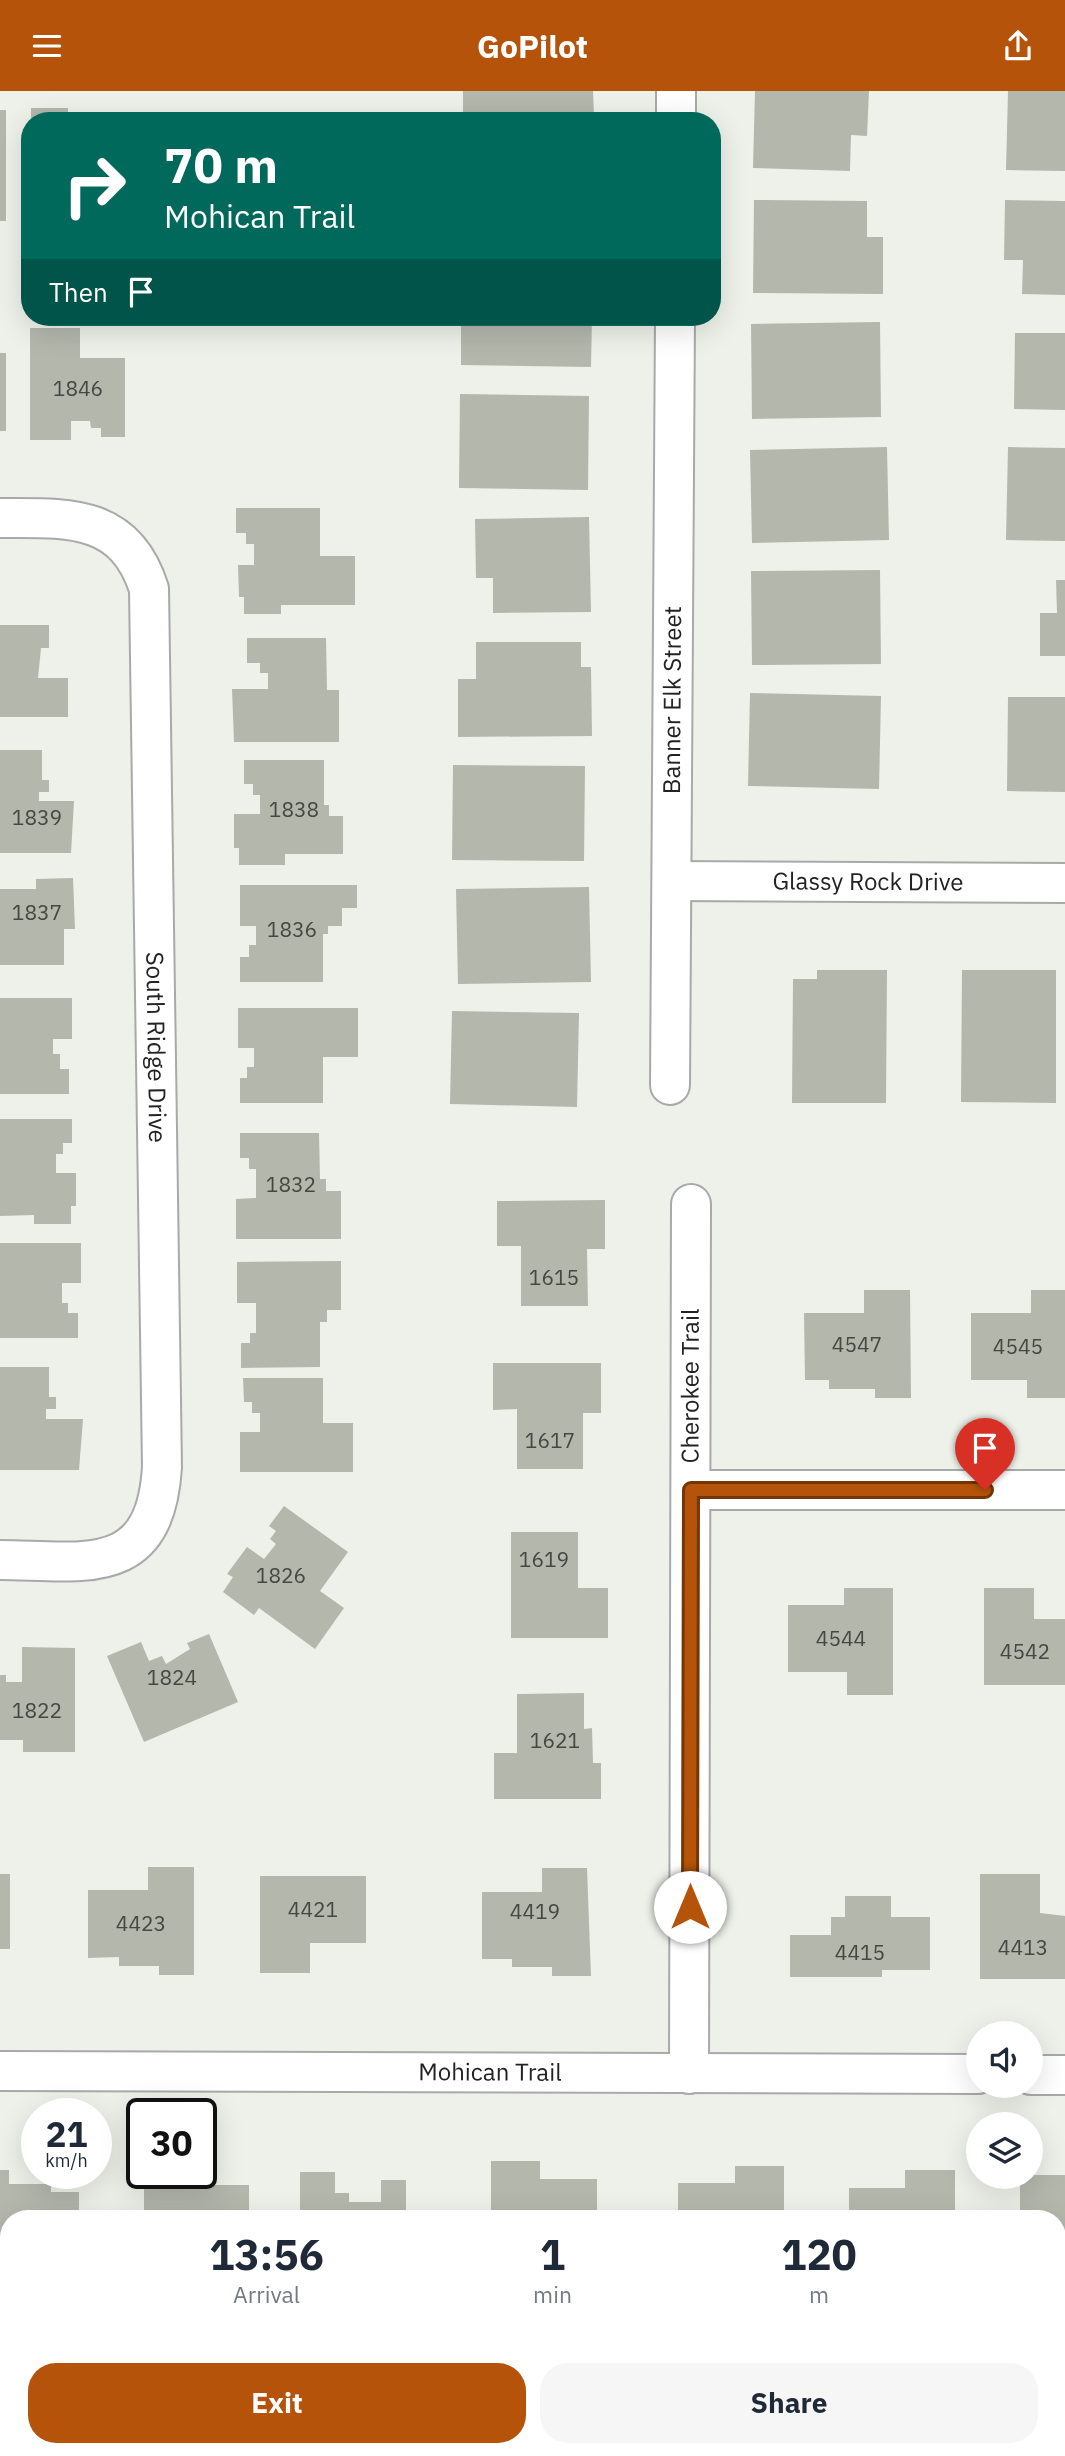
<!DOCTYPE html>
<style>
body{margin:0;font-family:"IBM Plex Sans",sans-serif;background:#f6f6f7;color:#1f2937;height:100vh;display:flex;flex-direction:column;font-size:26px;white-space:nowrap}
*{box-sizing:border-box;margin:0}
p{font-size:23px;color:#747a83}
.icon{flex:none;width:38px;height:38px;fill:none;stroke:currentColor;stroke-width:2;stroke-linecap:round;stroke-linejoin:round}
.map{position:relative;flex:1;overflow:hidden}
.details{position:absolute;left:0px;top:2119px;width:1066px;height:247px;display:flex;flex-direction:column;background:#fff;border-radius:28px 28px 0 0;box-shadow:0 7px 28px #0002}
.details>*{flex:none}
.top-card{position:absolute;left:21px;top:21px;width:700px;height:214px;border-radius:28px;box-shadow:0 7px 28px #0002;background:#00695c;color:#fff;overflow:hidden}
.buttons{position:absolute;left:966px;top:1930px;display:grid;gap:14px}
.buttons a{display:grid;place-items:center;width:77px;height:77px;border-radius:50%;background:#fff;box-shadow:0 7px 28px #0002;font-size:35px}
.speed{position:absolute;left:21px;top:2007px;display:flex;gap:14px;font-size:35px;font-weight:700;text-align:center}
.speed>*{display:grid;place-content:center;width:91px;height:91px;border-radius:50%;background:#fff;box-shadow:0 7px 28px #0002;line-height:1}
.speed small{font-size:18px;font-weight:400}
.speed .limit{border:4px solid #111;border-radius:10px;background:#fff;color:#111}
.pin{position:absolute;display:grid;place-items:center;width:60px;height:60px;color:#fff;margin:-72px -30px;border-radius:50% 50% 50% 0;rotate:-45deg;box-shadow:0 0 7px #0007}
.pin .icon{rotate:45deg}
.me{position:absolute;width:77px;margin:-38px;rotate:0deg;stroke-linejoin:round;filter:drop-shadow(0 0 5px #0008)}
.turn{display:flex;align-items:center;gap:24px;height:147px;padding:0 28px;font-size:32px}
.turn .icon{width:91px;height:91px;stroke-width:2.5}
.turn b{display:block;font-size:49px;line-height:60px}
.then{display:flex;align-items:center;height:66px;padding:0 28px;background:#0003;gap:14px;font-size:26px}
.eta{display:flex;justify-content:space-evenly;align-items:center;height:119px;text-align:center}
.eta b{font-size:42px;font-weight:800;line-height:49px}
.primary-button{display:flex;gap:14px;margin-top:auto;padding:14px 28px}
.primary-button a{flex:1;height:80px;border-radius:28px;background:#b45309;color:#fff;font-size:28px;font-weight:800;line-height:80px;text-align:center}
.primary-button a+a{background:#f6f6f7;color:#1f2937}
header{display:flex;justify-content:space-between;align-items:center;height:91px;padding:0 28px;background:#b45309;color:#fff;font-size:32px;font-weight:800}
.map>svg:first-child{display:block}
</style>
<header><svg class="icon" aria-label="menu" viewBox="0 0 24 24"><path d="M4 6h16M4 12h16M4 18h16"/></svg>GoPilot<svg class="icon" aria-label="share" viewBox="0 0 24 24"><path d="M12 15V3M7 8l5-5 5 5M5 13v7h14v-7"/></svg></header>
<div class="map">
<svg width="1065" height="2365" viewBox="0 0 1065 2365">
<rect width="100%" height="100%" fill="#edf1e9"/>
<g fill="#b4b7ac">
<polygon points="463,0 593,0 594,26 463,29"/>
<polygon points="755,0 869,0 867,45 851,44 850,80 753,77"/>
<polygon points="1008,0 1065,0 1065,80 1006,79"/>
<rect x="31" y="17" width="37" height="13"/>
<rect x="0" y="19" width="6" height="111"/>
<polygon points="88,24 128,26 128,30 88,30"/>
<polygon points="754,109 867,110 867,146 883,146 883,203 753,202"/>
<polygon points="1005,109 1065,110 1065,204 1022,203 1023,169 1004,169"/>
<polygon points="461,226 592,226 591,276 461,274"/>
<polygon points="880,231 881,326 752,328 751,233"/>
<polygon points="30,237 80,237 80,267 125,267 125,346 101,346 101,337 91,337 90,330 71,330 71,349 30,349"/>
<polygon points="1015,242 1065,242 1065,319 1014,318"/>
<rect x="0" y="262" width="6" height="78"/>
<polygon points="460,303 589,305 588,399 459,397"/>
<polygon points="887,356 889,449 752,452 750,359"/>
<polygon points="1008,356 1065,357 1065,450 1006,449"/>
<polygon points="236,417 320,417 320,465 355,465 355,514 281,514 281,523 244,523 244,506 239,506 238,474 254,474 254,453 246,453 246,442 236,442"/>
<polygon points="589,426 591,521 493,522 493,487 476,487 475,428"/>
<polygon points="880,479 881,573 752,574 751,480"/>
<polygon points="1056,489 1065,489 1065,565 1040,565 1040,522 1057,522"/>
<polygon points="0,534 49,534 49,557 41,557 38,587 68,587 68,626 0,626"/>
<polygon points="247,547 326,547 327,599 339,599 339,651 234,651 232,598 268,598 268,582 260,582 260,572 247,572"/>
<polygon points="476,551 581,551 581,576 591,576 592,645 458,646 458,588 476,588"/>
<polygon points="750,602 881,605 879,698 748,695"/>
<polygon points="1008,606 1065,606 1065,701 1007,700"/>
<polygon points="0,659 42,659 42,689 49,689 49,701 39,701 39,710 74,710 71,762 0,762"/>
<polygon points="244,669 324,669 324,714 329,714 329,725 343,725 343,763 285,763 285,774 239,774 239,757 234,757 234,723 260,723 260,704 253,704 253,693 244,693"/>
<polygon points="453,674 585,675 584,770 452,769"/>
<polygon points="73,787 75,838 64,838 64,874 0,874 0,798 36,798 36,788"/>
<polygon points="240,794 357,794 357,817 342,817 342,835 328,835 328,843 323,843 323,891 240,891 240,866 249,866 249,854 256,854 256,835 240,835"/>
<polygon points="589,796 591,891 458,893 456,798"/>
<polygon points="817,879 887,879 886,1012 792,1012 793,888 817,888"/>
<polygon points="962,879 1056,879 1056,1012 961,1011"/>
<polygon points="0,907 72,907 72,948 53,948 53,963 60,963 60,978 69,978 69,1003 0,1003"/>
<polygon points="238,917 358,917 358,966 323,966 323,1012 240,1012 240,987 247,987 247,976 254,976 254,957 238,957"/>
<polygon points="452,920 579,922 577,1016 450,1013"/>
<polygon points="0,1028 72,1028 72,1052 63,1052 63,1063 56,1063 56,1082 76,1082 76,1115 71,1115 71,1133 34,1133 34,1124 0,1125"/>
<polygon points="240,1042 319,1042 320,1088 326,1088 326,1100 341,1100 341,1148 236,1148 236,1108 256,1107 256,1078 249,1078 249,1067 240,1067"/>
<polygon points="605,1109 605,1158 587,1158 588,1215 521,1215 521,1155 497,1155 497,1110"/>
<polygon points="0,1152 81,1152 81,1192 62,1192 62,1212 68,1212 68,1222 78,1222 78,1247 0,1247"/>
<polygon points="341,1170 341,1219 327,1219 327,1231 320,1231 320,1276 241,1277 241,1252 250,1252 250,1242 256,1242 256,1212 237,1212 237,1171"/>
<polygon points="864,1199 910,1199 911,1307 875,1307 875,1298 829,1298 829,1289 805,1289 804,1222 864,1222"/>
<polygon points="1031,1199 1065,1199 1065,1307 1027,1307 1027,1289 971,1289 971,1222 1031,1222"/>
<polygon points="493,1272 601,1272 601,1322 583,1322 583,1378 517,1378 517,1318 493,1319"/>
<polygon points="0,1276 49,1276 49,1306 56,1306 56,1318 46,1318 46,1328 83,1328 79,1379 0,1379"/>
<polygon points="243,1287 323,1287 323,1332 353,1332 353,1381 240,1381 240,1341 260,1341 260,1322 252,1322 252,1311 244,1311"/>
<polygon points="284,1415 348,1461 320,1500 344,1517 315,1558 259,1517 254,1524 223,1501 233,1486 227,1483 247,1456 264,1468 276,1453 270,1448 276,1440 269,1435"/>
<polygon points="511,1441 578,1441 578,1497 608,1497 608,1547 511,1547"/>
<polygon points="844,1497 893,1497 893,1604 847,1604 847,1581 788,1581 788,1514 844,1514"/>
<polygon points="984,1497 1034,1497 1034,1528 1065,1528 1065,1594 984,1594"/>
<polygon points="209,1543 238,1611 144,1651 107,1565 141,1551 149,1570 162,1565 166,1573 190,1558 187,1552"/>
<polygon points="22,1556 75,1557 75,1661 23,1661 23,1649 0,1649 0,1584 6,1584 6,1591 22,1591"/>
<polygon points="584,1602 584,1638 592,1637 593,1672 601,1672 601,1708 494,1708 494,1662 517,1662 517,1603"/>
<polygon points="148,1776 194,1776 194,1884 159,1884 159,1875 119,1875 119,1866 88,1867 88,1799 148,1799"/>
<polygon points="542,1777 587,1777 591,1885 552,1885 552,1876 512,1876 512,1868 482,1868 482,1801 542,1801"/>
<rect x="0" y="1783" width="10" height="75"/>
<polygon points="980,1783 1040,1783 1040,1822 1065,1825 1065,1888 980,1888"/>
<polygon points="260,1785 366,1785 366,1852 310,1852 310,1882 260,1882"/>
<polygon points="845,1805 891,1805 891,1826 930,1826 930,1879 882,1879 882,1886 790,1886 790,1844 831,1844 831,1826 845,1826"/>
<polygon points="491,2070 540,2070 540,2088 597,2088 597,2128 491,2128"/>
<polygon points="735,2075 784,2075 784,2128 678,2128 678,2092 735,2092"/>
<polygon points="0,2079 9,2079 9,2093 51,2093 51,2101 79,2101 79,2128 9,2128 9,2192 0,2192"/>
<polygon points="905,2079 955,2079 955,2128 849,2128 849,2097 905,2097"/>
<polygon points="300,2081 335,2081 335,2102 349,2102 349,2111 381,2111 381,2089 406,2089 406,2128 300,2128"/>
<polygon points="144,2082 193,2082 193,2094 249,2094 249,2128 144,2128"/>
<polygon points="1031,2084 1065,2084 1065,2192 1057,2192 1057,2128 1020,2128 1020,2086"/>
</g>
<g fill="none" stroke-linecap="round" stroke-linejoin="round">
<g stroke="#a9a9a9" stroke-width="42">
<g id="minor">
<polyline points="676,30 676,0"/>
<path id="s1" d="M 0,427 C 67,427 125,422 149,498 L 162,1376 C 155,1488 86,1470 0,1469"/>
<path id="s2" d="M 672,790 L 1065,792"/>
<path id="s3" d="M 670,994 L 675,226"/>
<polyline points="691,1399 1065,1399"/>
<path id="s4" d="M 0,1980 L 978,1983"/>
<path id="s5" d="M 689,1983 L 691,1113"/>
<polyline points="1031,1984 1065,1984"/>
</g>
</g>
<use href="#minor" stroke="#fff" stroke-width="38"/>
</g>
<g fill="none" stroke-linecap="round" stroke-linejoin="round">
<g stroke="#753606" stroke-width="18">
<polyline id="route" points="690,1816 691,1399 985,1399"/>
</g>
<use href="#route" stroke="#b45309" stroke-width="12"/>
</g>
<g text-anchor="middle" stroke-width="5" stroke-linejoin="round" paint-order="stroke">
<g font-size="21" fill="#464744">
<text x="78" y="305">1846</text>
<text x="294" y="726">1838</text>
<text x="37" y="734">1839</text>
<text x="37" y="829">1837</text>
<text x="292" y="846">1836</text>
<text x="291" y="1101">1832</text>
<text x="554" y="1194">1615</text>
<text x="857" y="1261">4547</text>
<text x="1018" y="1263">4545</text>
<text x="550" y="1357">1617</text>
<text x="544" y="1476">1619</text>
<text x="281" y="1492">1826</text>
<text x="841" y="1555">4544</text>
<text x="1025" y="1568">4542</text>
<text x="172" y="1594">1824</text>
<text x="37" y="1627">1822</text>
<text x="555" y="1657">1621</text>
<text x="313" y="1826">4421</text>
<text x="535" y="1828">4419</text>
<text x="141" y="1840">4423</text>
<text x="1023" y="1864">4413</text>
<text x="860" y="1869">4415</text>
</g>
<g font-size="24" fill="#222" stroke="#fff">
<text dy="8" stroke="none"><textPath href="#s3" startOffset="385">Banner Elk Street</textPath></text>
<text dy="8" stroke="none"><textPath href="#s2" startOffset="196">Glassy Rock Drive</textPath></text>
<text dy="8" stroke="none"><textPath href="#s1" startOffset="640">South Ridge Drive</textPath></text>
<text dy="8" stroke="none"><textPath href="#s5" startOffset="688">Cherokee Trail</textPath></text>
<text dy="8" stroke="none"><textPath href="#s4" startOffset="490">Mohican Trail</textPath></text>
</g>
</g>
</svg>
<div class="buttons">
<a><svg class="icon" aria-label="sound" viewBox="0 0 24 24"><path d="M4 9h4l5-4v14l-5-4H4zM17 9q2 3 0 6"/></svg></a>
<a><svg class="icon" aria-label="layers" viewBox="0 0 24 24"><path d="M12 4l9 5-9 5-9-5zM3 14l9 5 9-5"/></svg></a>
</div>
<div class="speed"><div>21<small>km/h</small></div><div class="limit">30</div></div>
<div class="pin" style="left:985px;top:1399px;background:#d93025"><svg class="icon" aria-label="arrive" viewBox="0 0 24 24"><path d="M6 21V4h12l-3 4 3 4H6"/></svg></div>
<svg class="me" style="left:690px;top:1816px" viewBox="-20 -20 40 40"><circle r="19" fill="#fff"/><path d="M0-13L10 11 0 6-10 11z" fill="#b45309"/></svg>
<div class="top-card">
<div class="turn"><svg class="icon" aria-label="right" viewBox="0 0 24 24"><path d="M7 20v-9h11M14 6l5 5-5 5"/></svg><div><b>70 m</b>Mohican Trail</div></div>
<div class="then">Then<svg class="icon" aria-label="arrive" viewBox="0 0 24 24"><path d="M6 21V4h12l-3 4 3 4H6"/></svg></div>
</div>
<section class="details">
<div class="eta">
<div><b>13:56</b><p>Arrival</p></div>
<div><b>1</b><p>min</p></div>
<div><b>120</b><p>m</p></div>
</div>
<div class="primary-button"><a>Exit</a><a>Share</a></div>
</section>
</div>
